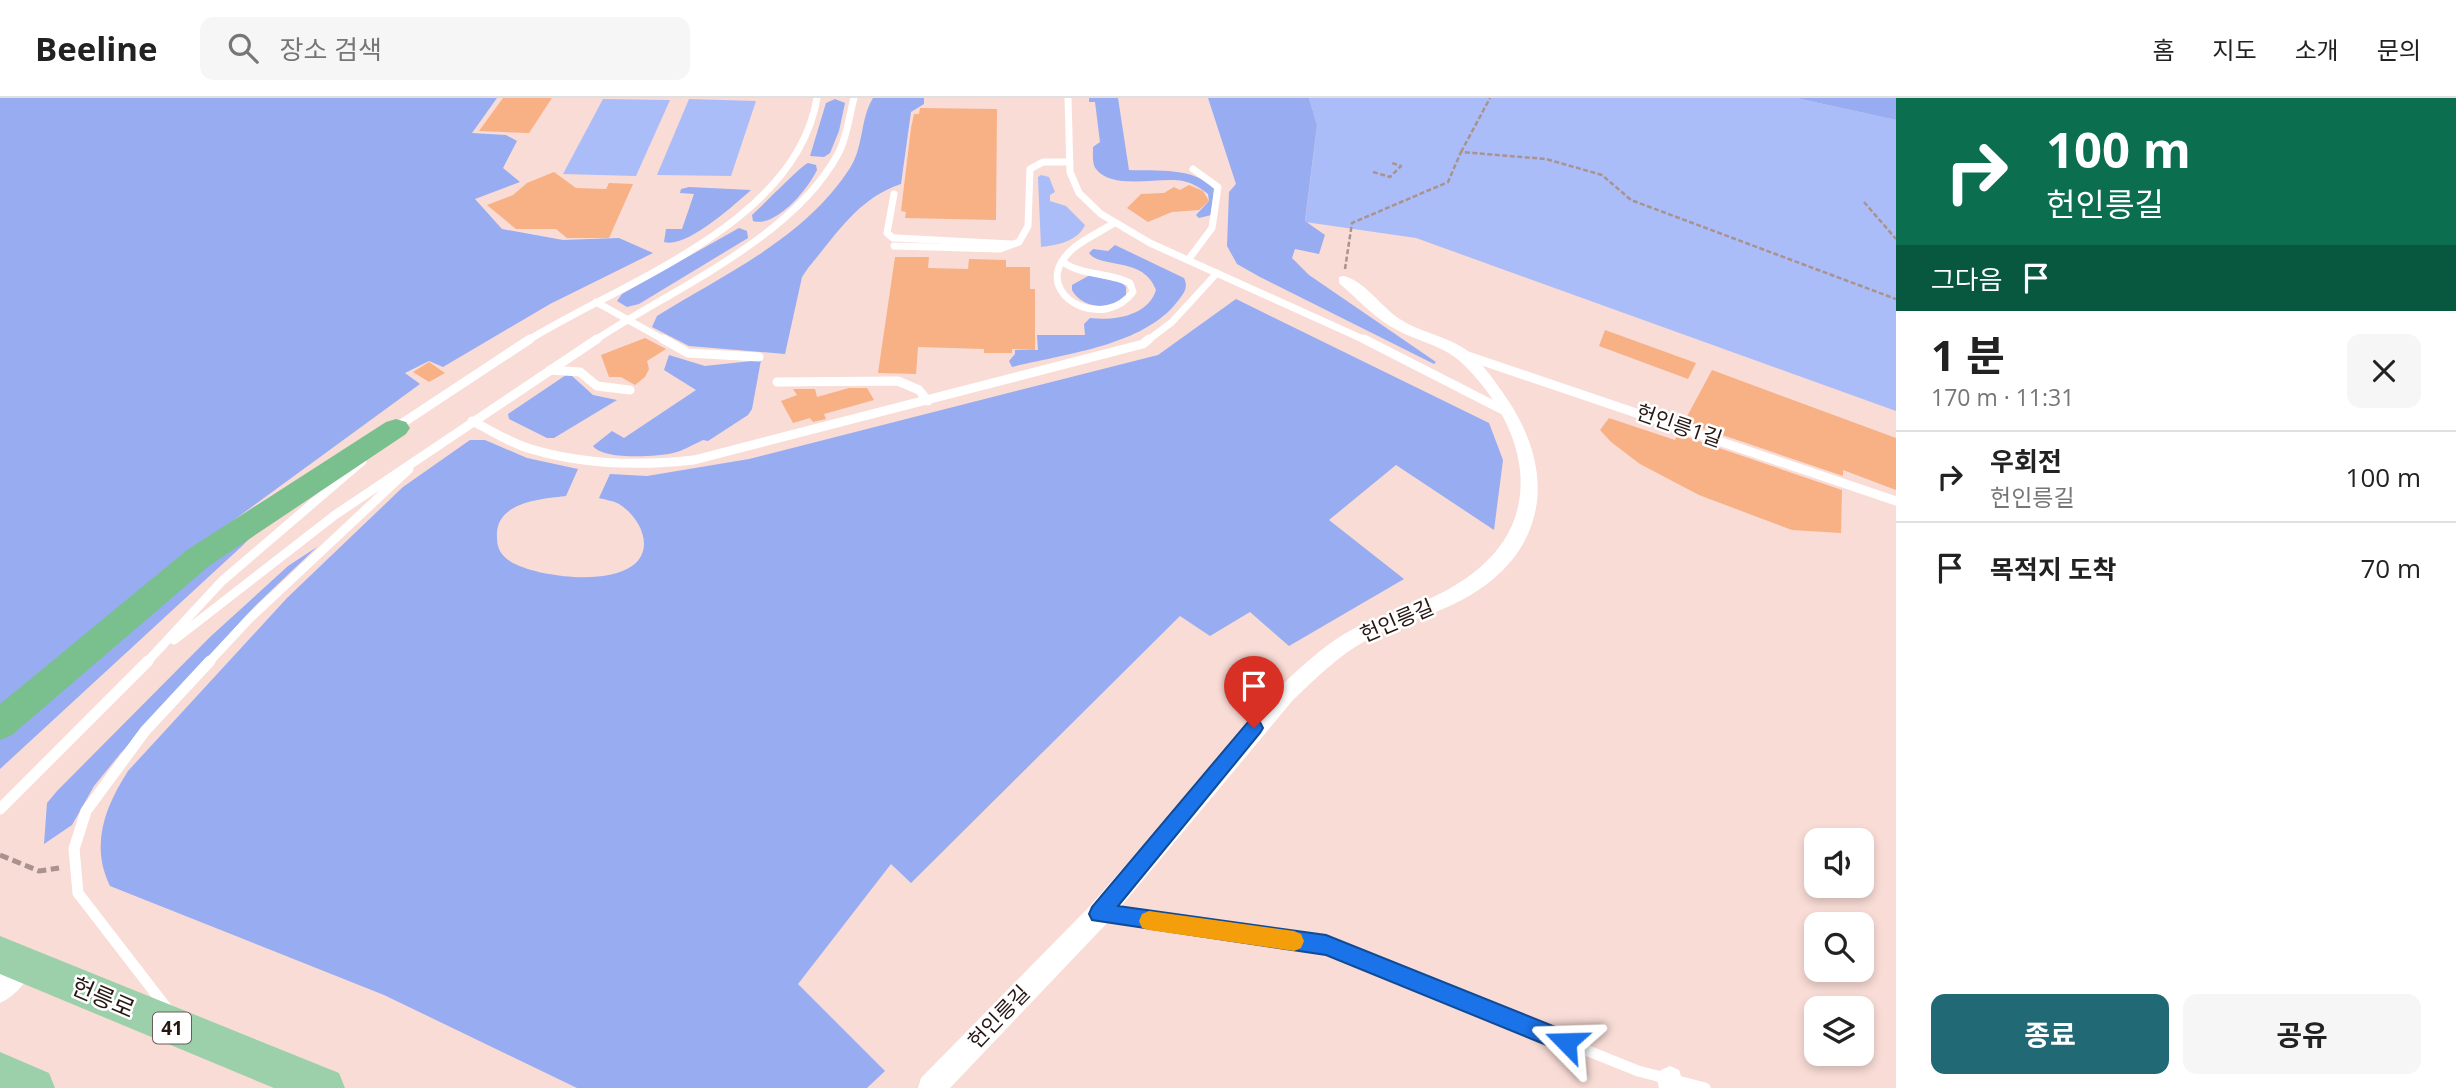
<!DOCTYPE html>
<html lang="ko">
<meta charset="utf-8">
<style>
body{margin:0;font-family:"Open Sans","Noto Sans KR",sans-serif;background:#f6f6f6;color:#222;height:100vh;display:flex;flex-direction:column;font-size:26px;white-space:nowrap}
*{box-sizing:border-box;margin:0}
p{font-size:23px;color:#767676}
.icon{flex:none;width:38px;height:38px;fill:none;stroke:currentColor;stroke-width:2;stroke-linecap:round;stroke-linejoin:round}
.map{position:relative;flex:1;overflow:hidden}
.panel{display:flex;flex-direction:column;background:#fff;width:560px}
.panel>*{flex:none}
.guide{background:#0b6e4f;color:#fff;overflow:hidden}
.controls{position:absolute;left:1804px;top:730px;display:grid;gap:14px}
.controls a{display:grid;place-items:center;width:70px;height:70px;border-radius:14px;background:#fff;box-shadow:0 4px 10px #0003;font-size:35px}
.pin{position:absolute;display:grid;place-items:center;width:60px;height:60px;color:#fff;margin:-72px -30px;border-radius:50% 50% 50% 0;rotate:-45deg;box-shadow:0 0 7px #0007}
.pin .icon{rotate:45deg}
.me{position:absolute;width:77px;margin:-38px;rotate:292deg;stroke-linejoin:round;filter:drop-shadow(0 0 5px #0008)}
.turn{display:flex;align-items:center;gap:24px;height:147px;padding:0 35px;font-size:32px}
.turn .icon{width:91px;height:91px;stroke-width:2.5}
.turn b{display:block;font-size:49px;line-height:60px}
.then{display:flex;align-items:center;height:66px;padding:0 35px;background:#0003;gap:14px;font-size:26px}
.round{display:grid;place-items:center;flex:none;width:74px;height:74px;border-radius:14px;background:#f6f6f6}
.headline{display:flex;align-items:center;justify-content:space-between;height:119px;padding:0 35px}
h1{font-size:42px;font-weight:700;line-height:52px}
.button{display:flex;gap:14px;margin-top:auto;padding:14px 35px}
.button a{flex:1;height:80px;border-radius:14px;background:#206975;color:#fff;font-size:28px;font-weight:700;line-height:80px;text-align:center}
.button a+a{background:#f6f6f6;color:#222}
ul{padding:0;list-style:none}
li{display:flex;align-items:center;gap:21px;height:91px;padding:0 35px;border-top:2px solid #e0e0e0}
li div{flex:1}
li b{display:block;font-size:26px}
li em{font-style:normal}
header{display:flex;align-items:center;gap:42px;box-sizing:border-box;height:98px;padding:0 35px;background:#fff;border-bottom:2px solid #e0e0e0}
header strong{font-size:33px}
nav{display:flex;gap:38px;margin-inline-start:auto;font-size:24px}
.search{width:490px;height:63px;background:#f6f6f6;display:flex;align-items:center;gap:18px;box-sizing:border-box;padding:0 24px;border-radius:14px;color:#767676;font-size:26px}
main{display:flex;flex:1;min-height:0}
.map>svg:first-child{display:block}
</style>
<header>
<strong>Beeline</strong>
<div class="search"><svg class="icon" aria-label="search" viewBox="0 0 24 24"><circle cx="10" cy="10" r="6"/><path d="M15 15l6 6"/></svg>장소 검색</div>
<nav><a>홈</a><a>지도</a><a>소개</a><a>문의</a></nav>
</header>
<main>
<div class="map">
<svg width="1896" height="990" viewBox="0 0 1896 990">
<rect width="100%" height="100%" fill="#f9dcd6"/>
<g fill="#abbdf8">
<polygon points="1309,0 1796,0 1896,22 1896,313 1416,140 1305,124 1317,27"/>
<polygon points="603,1 670,2 636,78 563,76"/>
<polygon points="689,1 756,3 731,78 657,77"/>
<path d="M 1041,77 L 1049,79 L 1055,94 L 1050,97 L 1050,103 L 1066,108 L 1085,127 C 1078,143 1058,147 1041,149 L 1038,79 Z"/>
</g>
<g fill="#97acf1">
<polygon points="0,0 497,0 472,35 506,37 517,43 503,70 520,84 475,101 502,131 563,142 619,140 653,155 550,206 443,269 429,263 405,275 420,286 171,468 0,613"/>
<path d="M 873,0 L 924,0 L 924,6 L 911,14 L 901,86 C 858,100 836,137 808,170 L 802,179 L 785,256 L 689,248 L 652,229 L 657,218 C 726,175 804,141 850,70 C 864,48 860,21 873,0 Z"/>
<path d="M 1089,0 L 1118,0 L 1129,72 C 1155,73 1196,69 1214,91 L 1211,117 L 1199,120 L 1196,117 L 1209,103 L 1208,96 C 1200,90 1193,85 1183,83 C 1161,78 1113,93 1096,71 C 1092,66 1093,56 1093,49 L 1100,44 L 1095,4 L 1089,4 Z"/>
<polygon points="1208,0 1309,0 1317,27 1305,123 1325,137 1319,156 1295,151 1292,160 1309,177 1436,264 1434,266 1260,179 1237,166 1227,148 1229,94 1236,86"/>
<polygon points="1797,0 1896,0 1896,22 1796,0"/>
<polygon points="835,1 845,5 839,33 830,55 824,59 810,58 826,5"/>
<path d="M 808,65 L 816,67 L 817,72 C 808,91 776,130 753,123 L 752,117 C 762,108 803,66 808,65 Z"/>
<path d="M 689,89 L 751,92 C 734,107 686,151 664,144 L 666,131 L 682,131 L 694,96 L 680,95 L 681,91 Z"/>
<polygon points="739,130 747,133 748,140 639,206 627,209 617,203 622,196"/>
<path d="M 1115,147 L 1184,180 C 1189,190 1183,196 1177,204 C 1143,248 1063,256 1012,269 L 1009,263 L 1015,256 L 1015,252 L 1038,252 L 1037,237 L 1085,237 L 1084,226 L 1090,220 C 1114,223 1148,218 1156,192 C 1144,158 1100,171 1089,155 L 1093,151 L 1108,153 Z"/>
<path d="M 1090,177 L 1121,184 L 1126,189 L 1126,198 C 1112,213 1082,211 1072,192 L 1072,187 Z"/>
<path d="M 1236,201 L 1489,325 L 1503,362 L 1494,432 L 1396,367 L 1329,422 L 1404,481 L 1289,548 L 1250,514 L 1210,538 L 1180,518 L 911,785 L 891,766 L 798,886 L 885,973 L 867,990 L 577,990 L 384,897 L 110,788 C 90,747 105,709 128,673 L 287,500 L 403,389 L 470,342 L 485,342 L 527,360 L 578,371 L 566,398 C 540,401 494,404 497,440 C 497,451 502,459 513,465 C 540,479 606,487 632,468 C 656,451 640,419 619,406 C 614,403 606,402 599,400 L 610,376 L 647,378 L 749,361 L 1158,257 Z"/>
<path d="M 669,257 L 705,268 L 761,262 L 752,311 L 748,317 L 708,343 L 703,342 C 694,346 683,353 673,355 C 656,359 603,362 593,348 L 612,333 L 624,340 L 696,292 L 664,272 Z"/>
<polygon points="566,277 572,278 593,297 617,302 554,340 547,340 509,321 508,316"/>
<polygon points="259,431 241,449 0,671 0,635 158,500"/>
<polygon points="317,449 257,506 120,656 94,688 72,727 44,746 47,705 57,693 210,539 288,468"/>
</g>
<g fill="#f8b085">
<polygon points="503,0 552,0 529,35 479,33"/>
<polygon points="920,10 997,11 996,122 905,120 906,114 901,113 911,30 914,16 919,16"/>
<polygon points="554,74 576,90 606,91 609,85 633,86 609,140 567,140 556,131 516,131 487,107 513,97 527,85"/>
<polygon points="1189,87 1203,93 1209,103 1199,112 1172,114 1148,124 1127,110 1141,96 1164,95 1174,89 1180,92"/>
<polygon points="895,159 929,159 928,170 968,171 969,161 1006,162 1006,169 1030,169 1030,191 1035,191 1035,252 1012,251 1012,255 984,255 984,251 918,249 916,276 878,275"/>
<polygon points="1605,232 1696,265 1688,281 1599,248"/>
<polygon points="645,240 666,251 647,263 649,271 645,279 635,287 621,279 609,279 601,257"/>
<polygon points="429,264 445,275 429,284 413,274"/>
<polygon points="1712,272 1896,340 1896,392 1843,372 1843,378 1684,324"/>
<polygon points="849,290 867,290 874,302 824,316 826,321 813,324 810,320 793,325 781,303 797,297 793,291 815,291 817,299"/>
<polygon points="1609,320 1675,342 1678,336 1842,392 1841,435 1792,432 1699,397 1640,366 1611,344 1600,332"/>
</g>
<g fill="none" stroke-linecap="round" stroke-linejoin="round">
<g stroke="#aa928d" stroke-width="2.5" stroke-dasharray="5 2.5" stroke-linecap="butt">
<polyline points="1461,54 1490,0"/>
<polyline points="1373,74 1390,79 1401,68 1392,65"/>
<polyline points="1864,104 1896,141"/>
<polyline points="1345,171 1352,125 1448,84 1461,54 1546,61 1602,77 1631,102 1896,201"/>
</g>
<polyline stroke="#aa928d" stroke-width="5" stroke-dasharray="9 4.5" stroke-linecap="butt" points="0,757 39,773 59,770"/>
<g stroke="#fff" stroke-width="7">
<polyline points="1068,0 1070,74 1079,95 1101,116 1150,145 1367,243"/>
<polyline points="893,140 887,135 894,96"/>
<polyline points="896,140 1011,146"/>
<polyline points="894,148 1000,151 1019,144 1028,128 1030,71 1043,64 1070,64"/>
<polyline points="1188,162 1212,130 1218,89 1193,71"/>
<path d="M 1063,164 C 1082,178 1109,174 1130,185 L 1133,194 C 1105,231 1046,203 1059,169 C 1068,147 1096,137 1114,125"/>
<polyline points="596,204 666,243"/>
<path d="M 527,243 C 624,183 796,126 817,0"/>
<path d="M 594,243 C 672,191 792,141 838,56 C 847,40 849,18 854,0"/>
<polyline points="1147,243 1172,224 1217,175"/>
</g>
<g stroke="#fff" stroke-width="9">
<polyline points="663,241 688,255 759,259"/>
<polyline points="1364,241 1505,313"/>
<polyline points="1465,257 1896,403"/>
<polyline points="550,272 580,274 597,288 630,292"/>
<polyline points="777,284 898,283 919,292 928,303"/>
<path d="M 472,323 C 491,332 511,346 531,351 C 584,367 640,368 694,362 L 1143,246 L 1149,241"/>
<polyline points="395,330 530,241"/>
<polyline points="174,542 335,417 597,241"/>
<polyline points="147,564 222,483 362,363"/>
<polyline points="209,564 250,520 409,371"/>
</g>
<g stroke="#fff" stroke-width="11">
<polyline points="0,711 148,563"/>
<polyline points="1101,816 1326,847 1638,973 1705,990"/>
<polyline points="169,913 78,795 74,751 86,713 145,633 210,563"/>
</g>
<g fill="#fff" fill-rule="evenodd">
<path d="M 1344,178 C 1364,183 1381,208 1398,220 C 1418,234 1444,237 1465,251 C 1480,262 1492,279 1503,295 C 1559,373 1549,456 1460,503 C 1430,519 1396,525 1367,542 C 1339,557 1316,580 1293,602 L 1108,824 L 950,990 L 918,990 L 921,980 L 1090,808 L 1287,582 C 1308,563 1329,543 1355,530 C 1374,520 1395,515 1415,507 C 1475,483 1527,443 1520,372 C 1516,332 1491,293 1463,266 C 1445,248 1419,244 1397,232 C 1375,221 1358,201 1339,185 L 1339,179 Z"/>
<polygon points="1670,968 1679,972 1685,990 1659,990 1657,981 1661,972"/>
</g>
<path fill="#fff" fill-rule="evenodd" d="M 21,850 L 31,855 L 36,865 C 29,881 16,898 0,905 L 0,867 L 11,855 Z"/>
<g fill="#9bd0aa" fill-rule="evenodd">
<polygon points="0,838 339,975 345,990 274,990 0,876"/>
<polygon points="0,954 49,975 55,990 0,990"/>
</g>
<polygon fill="#7ac08e" fill-rule="evenodd" points="396,321 406,324 410,330 406,336 209,468 12,637 0,642 0,606 187,452 386,324"/>
</g>
<polygon fill="#1a73e8" stroke="#114b97" stroke-width="2" points="1254,622 1260,624 1263,630 1260,635 1118,808 1326,837 1573,936 1577,944 1573,952 1566,955 1326,857 1092,822 1089,816 1092,809 1248,624"/>
<polygon fill="#f59e0b" points="1149,813 1294,833 1301,836 1304,843 1301,850 1294,853 1149,832 1142,830 1139,823 1142,816"/>
<g text-anchor="middle" stroke-width="5" stroke-linejoin="round" paint-order="stroke">
<rect fill="#fff" stroke="#685d5a" stroke-width="2" x="153" y="914.5" width="38" height="31" rx="5"/>
<g font-size="19" font-weight="bold" fill="#271713">
<text x="172" y="937">41</text>
</g>
<g font-size="21" fill="#271713" stroke="#fff">
<text transform="translate(1679 328) rotate(19)" y="7">헌인릉1길</text>
<text transform="translate(1397 523) rotate(-23)" y="7">헌인릉길</text>
<text transform="translate(999 919) rotate(-46)" y="7">헌인릉길</text>
</g>
<g font-size="24" fill="#271713" stroke="#fff">
<text transform="translate(103 900) rotate(23)" y="8">헌릉로</text>
</g>
</g>
</svg>
<div class="controls">
<a><svg class="icon" aria-label="sound" viewBox="0 0 24 24"><path d="M4 9h4l5-4v14l-5-4H4zM17 9q2 3 0 6"/></svg></a>
<a><svg class="icon" aria-label="search" viewBox="0 0 24 24"><circle cx="10" cy="10" r="6"/><path d="M15 15l6 6"/></svg></a>
<a><svg class="icon" aria-label="layers" viewBox="0 0 24 24"><path d="M12 4l9 5-9 5-9-5zM3 14l9 5 9-5"/></svg></a>
</div>
<div class="pin" style="left:1254px;top:630px;background:#d93025"><svg class="icon" aria-label="arrive" viewBox="0 0 24 24"><path d="M6 21V4h12l-3 4 3 4H6"/></svg></div>
<svg class="me" style="left:1566px;top:944px" viewBox="-20 -20 40 40"><path d="M0-17L14 15 0 8-14 15z" fill="#1a73e8" stroke="#fff" stroke-width="4"/></svg>
</div>
<section class="panel">
<div class="guide">
<div class="turn"><svg class="icon" aria-label="right" viewBox="0 0 24 24"><path d="M7 20v-9h11M14 6l5 5-5 5"/></svg><div><b>100 m</b>헌인릉길</div></div>
<div class="then">그다음<svg class="icon" aria-label="arrive" viewBox="0 0 24 24"><path d="M6 21V4h12l-3 4 3 4H6"/></svg></div>
</div>
<div class="headline"><div><h1>1 분</h1><p>170 m · 11:31</p></div><a class="round"><svg class="icon" aria-label="close" viewBox="0 0 24 24"><path d="M6 6l12 12M18 6L6 18"/></svg></a></div>
<ul>
<li><svg class="icon" aria-label="right" viewBox="0 0 24 24"><path d="M7 20v-9h11M14 6l5 5-5 5"/></svg><div><b>우회전</b><p>헌인릉길</p></div><em>100 m</em></li>
<li><svg class="icon" aria-label="arrive" viewBox="0 0 24 24"><path d="M6 21V4h12l-3 4 3 4H6"/></svg><div><b>목적지 도착</b></div><em>70 m</em></li>
</ul>
<div class="button"><a>종료</a><a>공유</a></div>
</section>
</main>
